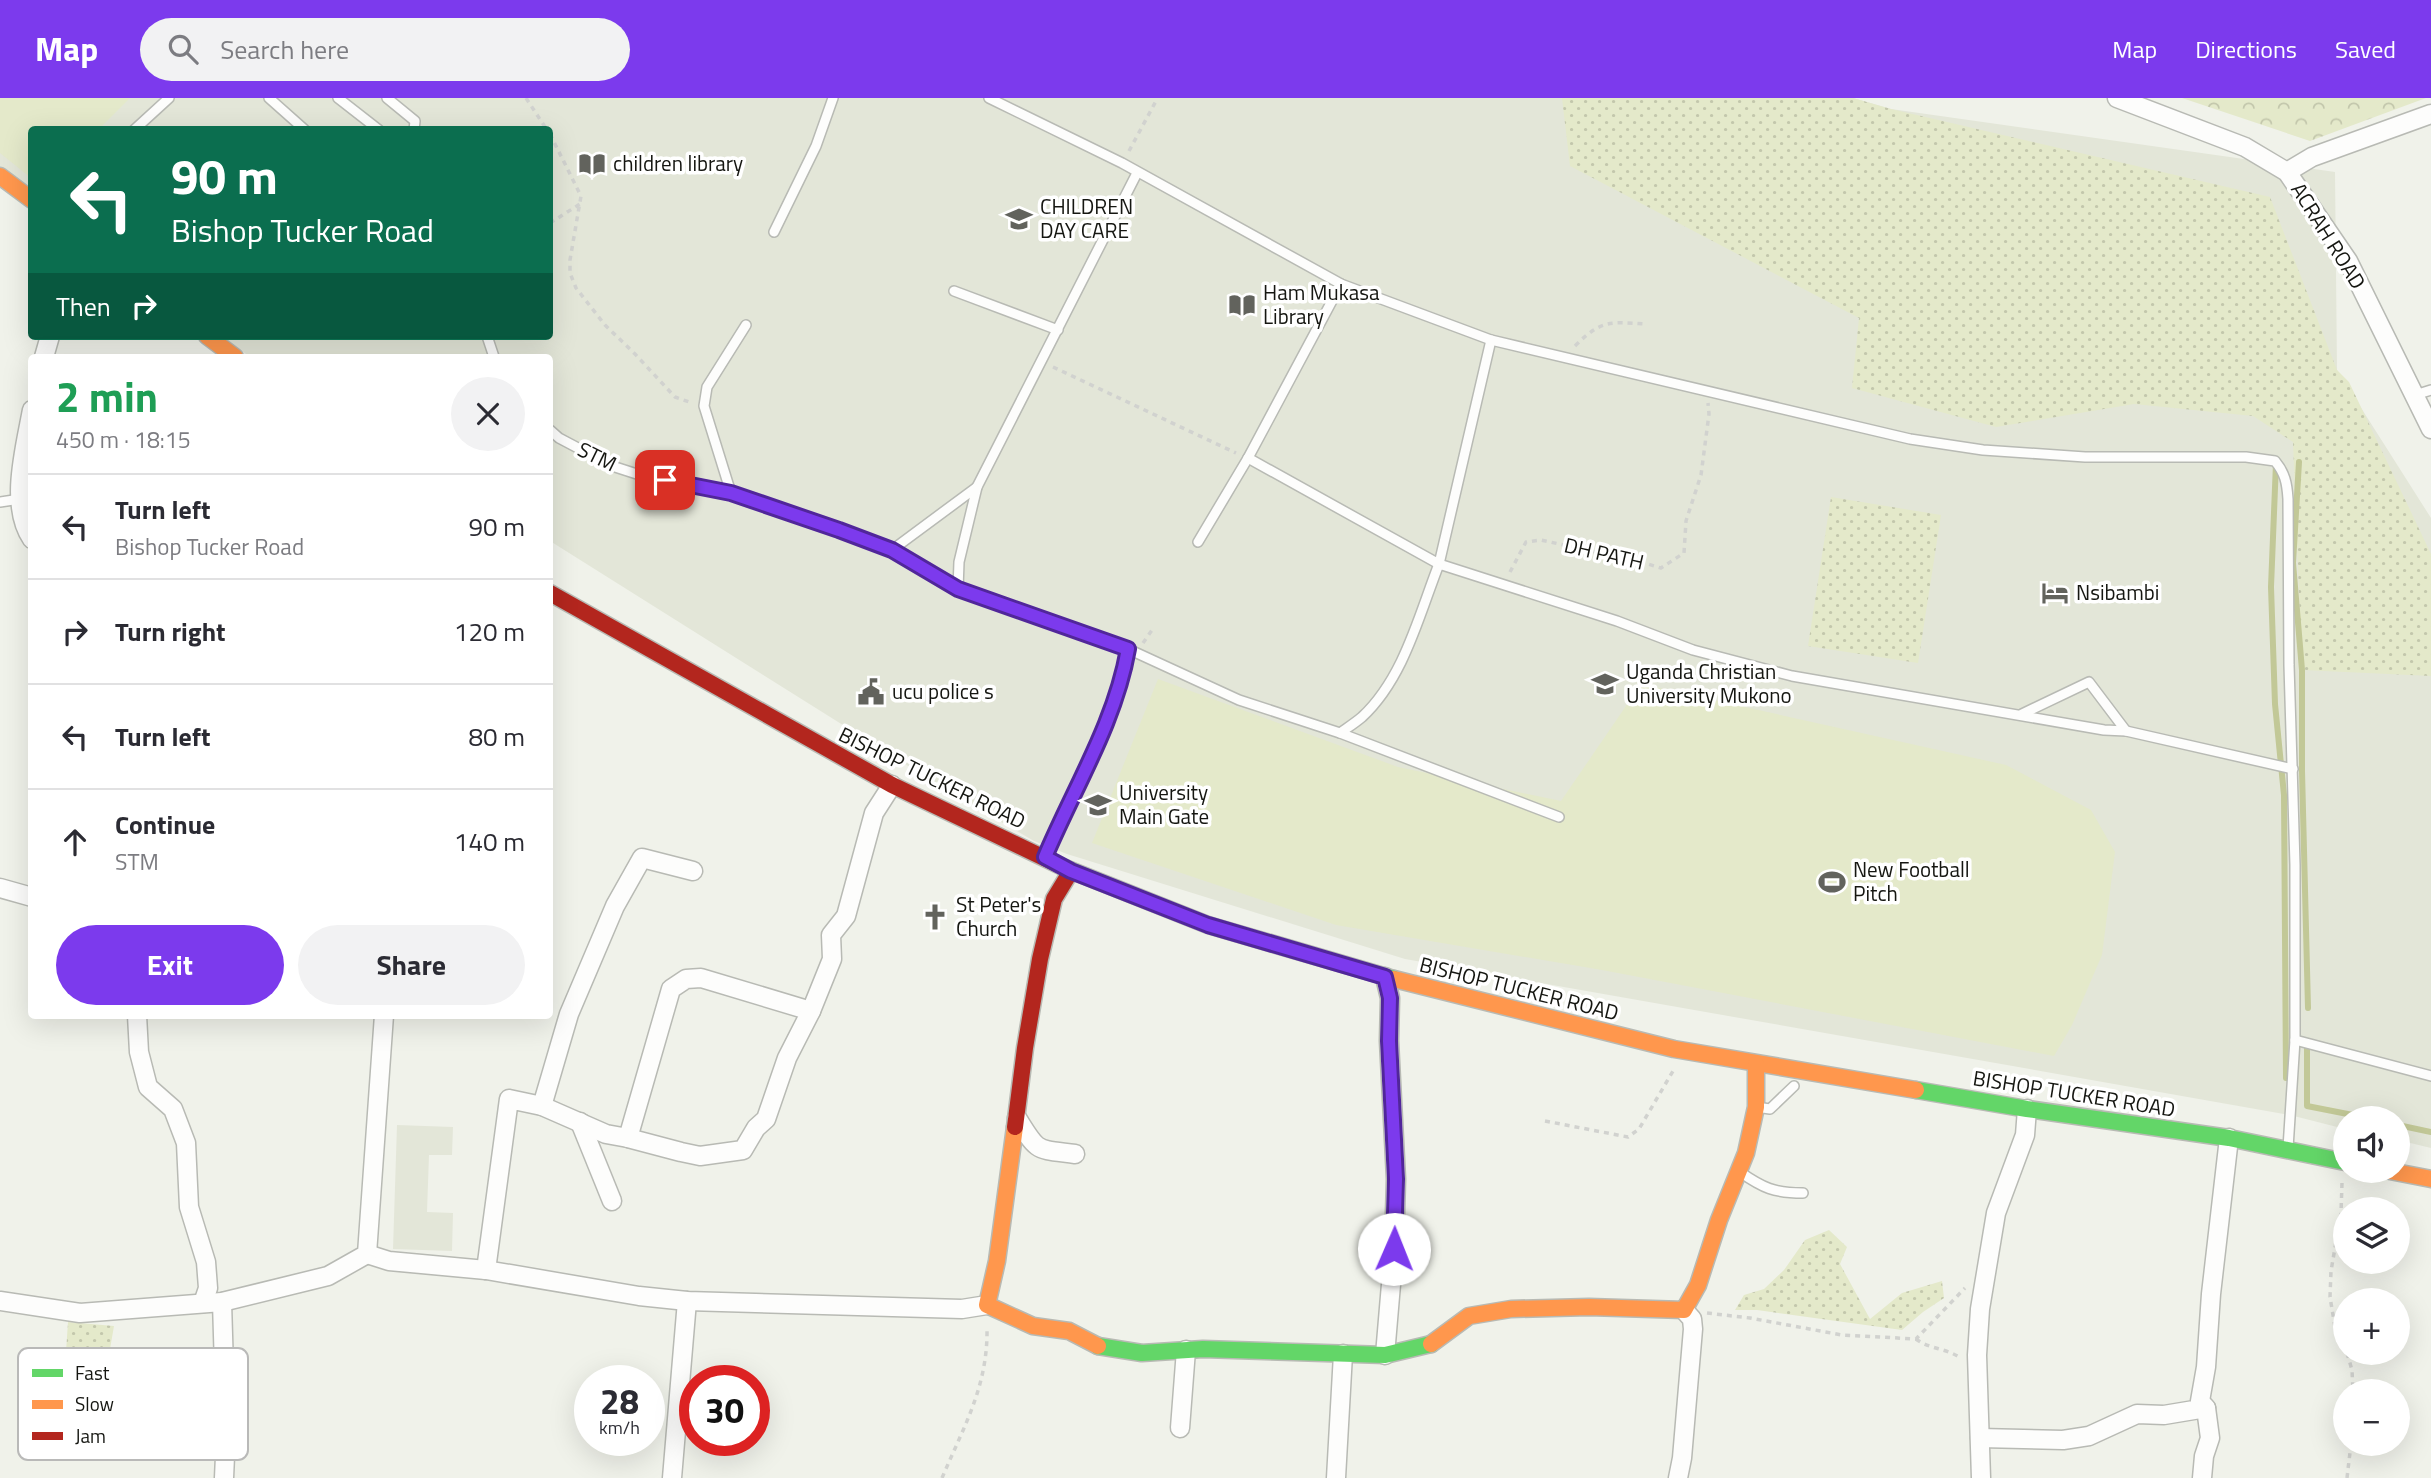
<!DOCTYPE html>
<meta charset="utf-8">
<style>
body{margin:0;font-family:"Titillium Web",sans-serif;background:#f2f2f3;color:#2b2b33;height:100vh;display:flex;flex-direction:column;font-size:26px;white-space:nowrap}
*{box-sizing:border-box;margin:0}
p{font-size:23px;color:#7c7c81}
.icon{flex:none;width:38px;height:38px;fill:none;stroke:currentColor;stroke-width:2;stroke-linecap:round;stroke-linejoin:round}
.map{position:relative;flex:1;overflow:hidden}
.details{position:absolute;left:28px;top:256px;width:525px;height:665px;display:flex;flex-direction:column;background:#fff;border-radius:7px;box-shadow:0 7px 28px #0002}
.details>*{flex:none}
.guide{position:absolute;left:28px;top:28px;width:525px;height:214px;border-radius:7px;box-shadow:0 7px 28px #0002;background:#0b6e4f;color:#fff;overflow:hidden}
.controls{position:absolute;left:2333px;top:1008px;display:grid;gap:14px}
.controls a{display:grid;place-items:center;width:77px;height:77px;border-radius:50%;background:#fff;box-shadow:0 7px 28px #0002;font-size:35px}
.speed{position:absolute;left:574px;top:1267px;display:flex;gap:14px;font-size:35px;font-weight:700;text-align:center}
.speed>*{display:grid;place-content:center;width:91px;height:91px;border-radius:50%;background:#fff;box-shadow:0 7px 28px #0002;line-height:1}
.speed small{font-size:18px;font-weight:400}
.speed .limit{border:10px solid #d22;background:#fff;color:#111}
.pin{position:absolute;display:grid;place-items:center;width:60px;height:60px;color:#fff;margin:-30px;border-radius:14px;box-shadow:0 4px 10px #0006}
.me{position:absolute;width:77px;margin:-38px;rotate:1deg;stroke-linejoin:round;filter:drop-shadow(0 0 5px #0008)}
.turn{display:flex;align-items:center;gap:24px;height:147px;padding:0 28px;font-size:32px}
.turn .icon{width:91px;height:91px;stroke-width:2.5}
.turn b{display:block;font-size:49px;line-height:60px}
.then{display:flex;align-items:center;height:66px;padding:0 28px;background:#0003;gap:14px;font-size:26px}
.round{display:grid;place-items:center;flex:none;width:74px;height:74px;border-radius:37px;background:#f2f2f3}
.summary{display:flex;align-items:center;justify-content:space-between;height:119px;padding:0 28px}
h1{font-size:42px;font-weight:700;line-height:52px;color:#1e9e55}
.primary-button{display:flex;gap:14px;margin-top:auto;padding:14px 28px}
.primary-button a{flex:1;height:80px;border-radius:42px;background:#7c3aed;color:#fff;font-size:28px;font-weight:700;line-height:80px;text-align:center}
.primary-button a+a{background:#f2f2f3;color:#2b2b33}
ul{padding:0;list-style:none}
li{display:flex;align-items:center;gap:21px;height:105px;padding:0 28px;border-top:2px solid #e1e1e2}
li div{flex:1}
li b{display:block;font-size:26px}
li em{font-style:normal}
header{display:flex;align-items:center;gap:42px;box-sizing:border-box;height:98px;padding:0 35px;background:#7c3aed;color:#fff}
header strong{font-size:33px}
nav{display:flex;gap:38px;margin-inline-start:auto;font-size:24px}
.search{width:490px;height:63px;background:#f2f2f3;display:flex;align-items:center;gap:18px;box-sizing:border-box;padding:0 24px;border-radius:38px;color:#7c7c81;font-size:26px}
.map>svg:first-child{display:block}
</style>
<header>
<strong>Map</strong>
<div class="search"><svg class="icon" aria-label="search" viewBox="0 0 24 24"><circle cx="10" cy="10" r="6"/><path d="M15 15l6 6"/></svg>Search here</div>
<nav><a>Map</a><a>Directions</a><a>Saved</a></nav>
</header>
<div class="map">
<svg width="2431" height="1380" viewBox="0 0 2431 1380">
<defs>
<pattern id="grass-dots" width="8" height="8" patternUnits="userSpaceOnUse" patternTransform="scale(1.75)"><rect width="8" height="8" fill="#e4e9ca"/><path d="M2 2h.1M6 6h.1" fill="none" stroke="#c3c7ac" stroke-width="1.8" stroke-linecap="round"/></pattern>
<pattern id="forest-crowns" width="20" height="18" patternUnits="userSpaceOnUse" patternTransform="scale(1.75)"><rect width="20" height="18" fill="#e4e9ca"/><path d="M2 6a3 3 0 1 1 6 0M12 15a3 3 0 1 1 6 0" fill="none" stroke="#c3c7ac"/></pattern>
</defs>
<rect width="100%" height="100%" fill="#f0f2ea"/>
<g fill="#e3e6d8">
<polygon points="0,0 1853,0 1891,11 2335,74 2337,272 2431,420 2431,1050 2398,1042 2398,1020 2345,1020 2345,1031 2290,1017 1405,861 1067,756 1034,743 956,698 550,443 550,259 250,259 222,238 550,238 550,32 32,32 31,95 0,71"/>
<polygon points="397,1027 453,1029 452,1057 429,1057 427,1114 453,1115 452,1153 393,1151"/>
</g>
<g fill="url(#grass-dots)">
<polygon points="1562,0 1853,0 1891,11 2270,99 2337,272 2349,284 2431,456 2431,578 2302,572 2293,344 2253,318 2134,306 1996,329 1852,290 1859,220 1570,68"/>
<polygon points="1831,399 1941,417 1918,565 1808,548"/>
<polygon points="1829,1132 1847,1149 1840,1166 1870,1221 1902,1195 1942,1183 1944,1200 1923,1214 1902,1232 1757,1212 1735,1212 1744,1197 1764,1191 1784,1172 1805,1142"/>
<polygon points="68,1224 114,1228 106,1274 65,1269"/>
</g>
<polygon fill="url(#forest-crowns)" points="2182,0 2426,0 2310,43"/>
<g fill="#e4e9ca">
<polygon points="0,0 130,0 99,31 32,32 31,80 0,55"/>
<polygon points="1158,581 1398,669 1561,703 1641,586 2006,667 2091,712 2115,754 2102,857 2072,927 2054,958 1602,872 1336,827 1092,745"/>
</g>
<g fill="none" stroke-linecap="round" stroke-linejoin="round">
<g stroke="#c2c897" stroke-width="6">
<polyline points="2299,364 2293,465 2302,572 2302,673 2308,910"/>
<polyline points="2276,365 2271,489 2275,606 2284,697 2286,980"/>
<polyline points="2307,947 2307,1008 2368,1020"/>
<polyline points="2398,1027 2431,1034"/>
</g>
<g stroke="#b8bab4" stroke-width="12">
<g id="lane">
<polyline points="269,0 305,32"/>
<polyline points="338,0 379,32"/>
<polyline points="387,0 415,23 414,32"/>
<path d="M 989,0 L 1122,65 L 1341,186 L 1491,242 L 1910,341 L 1983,352 L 2085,359 L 2246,359 L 2275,363 C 2285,375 2287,385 2288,401 L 2289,567 L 2295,767 L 2295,942 L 2288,1050"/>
<polyline points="134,32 169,0"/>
<polyline points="774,134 816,48 833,0"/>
<polyline points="954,193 1058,232"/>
<polyline points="487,238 494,259"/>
<polyline points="2415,297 2431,292"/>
<path d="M 550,332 L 559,340 L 612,368 L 643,378 L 731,395 L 839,432 L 892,452 L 958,491 L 1128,551 L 1239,602 L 1340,635 C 1347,630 1355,625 1362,619 C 1404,580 1419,517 1439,466 L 1617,523 L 1693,552 L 1792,578 L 2104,632 L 2126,633 L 2293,671"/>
<polyline points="1248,360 1439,466 1491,242"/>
<polyline points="731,395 704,308 707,289 746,227"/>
<polyline points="0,404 20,401"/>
<polyline points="1198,444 1248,360 1341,186"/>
<polyline points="892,452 977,389"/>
<polyline points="958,491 959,464 977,389 1137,75"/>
<polyline points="2022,616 2089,584 2126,633"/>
<polyline points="1340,635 1559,719"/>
<path d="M 1046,756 C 1075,688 1115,624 1128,551"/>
<polyline points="2295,942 2431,978"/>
<polyline points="1756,1009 1770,1011 1794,988"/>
<path d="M 1740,1074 C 1763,1090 1774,1095 1803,1095"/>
</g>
</g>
<g stroke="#b8bab4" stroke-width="21">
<g id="street">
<polyline points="2117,0 2245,49 2287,74 2348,163 2431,331"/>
<polyline points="2287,74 2312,59 2431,16"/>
<polyline points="44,259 50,238"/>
<path d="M 32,312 C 25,350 9,408 32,441"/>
<polyline points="0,790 32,799"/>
<polyline points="1385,879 1390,900 1389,943 1396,1081 1394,1151 1385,1257"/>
<polyline points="137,917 139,954 148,989 173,1011 186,1045 189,1109 206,1164 208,1190 203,1205"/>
<polyline points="542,1008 569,916 615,808 642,760 693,773"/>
<path d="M 1017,1020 C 1038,1055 1036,1051 1075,1056"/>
<polyline points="580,1024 612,1103"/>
<polyline points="628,1040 671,891 686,881 701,880 811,913"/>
<polyline points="367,1156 389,1163 486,1172 639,1198 687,1203 962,1211 987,1207"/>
<polyline points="486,1172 509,1001 542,1008 606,1036 628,1040 681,1054 700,1058 743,1052 756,1030 766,1021 787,960 811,913 832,861 831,837 846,818 874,715 892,687"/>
<polyline points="0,1203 80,1215 222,1204 328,1178 367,1156 384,917"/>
<polyline points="222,1204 226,1336 224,1380"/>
<polyline points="1180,1330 1186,1252"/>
<polyline points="1980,1340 2063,1342 2089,1338 2137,1316 2164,1317 2206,1310 2200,1303 2206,1269 2211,1196 2229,1040"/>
<polyline points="672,1380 687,1203"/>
<polyline points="1336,1380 1343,1256"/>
<polyline points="1678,1380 1682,1360 1693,1231 1692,1221 1684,1212"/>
<polyline points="1981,1380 1977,1257 1980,1211 1996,1115 2025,1037 2027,1011"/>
<polyline points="2202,1380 2204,1358 2210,1340 2206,1310"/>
</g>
</g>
<g stroke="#b8bab4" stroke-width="19">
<g id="fast">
<polyline points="1065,770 1208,827 1394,881"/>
<polyline points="1916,992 2027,1011 2229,1040 2345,1064"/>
<polyline points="1098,1248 1142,1255 1203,1251 1385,1257 1431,1246"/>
</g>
</g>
<g stroke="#b8bab4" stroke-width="19">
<g id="slow">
<polyline points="0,78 32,102"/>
<polyline points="207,238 235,259"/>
<polyline points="1394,881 1674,951 1916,992"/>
<polyline points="1015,1029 997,1163 987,1207 1033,1228 1069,1233 1098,1248"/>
<polyline points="2390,1073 2431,1081"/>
<polyline points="1431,1246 1469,1218 1511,1211 1589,1209 1684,1212 1698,1187 1719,1122 1746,1055 1756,1009 1756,966"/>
</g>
</g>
<g stroke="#b8bab4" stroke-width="19">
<g id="jam">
<polyline points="550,495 892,687 1065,770"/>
<polyline points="1015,1029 1025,950 1040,861 1054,801 1071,773"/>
</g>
</g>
<g stroke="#d1d2cf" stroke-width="3.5" stroke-dasharray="5 5" stroke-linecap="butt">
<polyline points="526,0 547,32"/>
<polyline points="550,36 581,98 570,162 570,175 576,190 605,227 635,256 675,299 692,305"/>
<polyline points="1129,53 1156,3"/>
<polyline points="550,125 580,106"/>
<path d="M 1575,248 C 1602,221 1610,224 1646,226"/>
<polyline points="1053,269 1236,355"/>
<polyline points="1510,474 1526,444 1541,442 1641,464 1661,470 1684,455 1686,423 1701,377 1709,316 1708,305"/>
<polyline points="1143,545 1152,532"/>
<polyline points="1545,1023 1628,1039 1639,1031 1673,973"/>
<polyline points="2342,1085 2341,1115 2331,1173 2330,1199 2335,1229 2345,1251"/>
<polyline points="1707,1215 1750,1220 1842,1237 1916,1241 1965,1190"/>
<path d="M 1916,1241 C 1929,1251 1945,1250 1959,1259"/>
<polyline points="2347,1255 2352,1272 2353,1293"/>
<path d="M 942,1380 C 964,1328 988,1288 987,1230"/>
<polyline points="2347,1380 2351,1346"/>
</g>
<use href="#lane" stroke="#fdfdfc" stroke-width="9"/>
<use href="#street" stroke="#fdfdfc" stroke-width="18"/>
<use href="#fast" stroke="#63d668" stroke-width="16"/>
<use href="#slow" stroke="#ff974d" stroke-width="16"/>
<use href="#jam" stroke="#b3261e" stroke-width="16"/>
</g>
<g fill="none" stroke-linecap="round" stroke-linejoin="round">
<g stroke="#51269a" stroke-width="18">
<path id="route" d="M 665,382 L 731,395 L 839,432 L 892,452 L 958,491 L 1128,551 C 1115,625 1074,690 1045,759 L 1071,773 L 1208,827 L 1385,879 L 1390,900 L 1389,943 L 1396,1081 L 1394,1151"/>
</g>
<use href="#route" stroke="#7c3aed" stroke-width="12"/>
</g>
<defs>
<g id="library-bare" transform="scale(2.1)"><path d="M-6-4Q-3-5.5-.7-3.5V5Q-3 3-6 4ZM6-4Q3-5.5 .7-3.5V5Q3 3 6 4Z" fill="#62635d" stroke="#fff" stroke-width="2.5" paint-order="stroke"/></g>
<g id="school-bare" transform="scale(2.1)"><path d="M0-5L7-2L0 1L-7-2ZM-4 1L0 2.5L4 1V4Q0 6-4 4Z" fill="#62635d" stroke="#fff" stroke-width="2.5" paint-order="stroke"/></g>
<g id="hotel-bare" transform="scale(2.1)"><path d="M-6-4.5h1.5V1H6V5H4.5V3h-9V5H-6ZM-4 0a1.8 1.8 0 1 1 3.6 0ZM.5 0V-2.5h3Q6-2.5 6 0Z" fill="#62635d" stroke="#fff" stroke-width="2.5" paint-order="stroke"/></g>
<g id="university-bare" transform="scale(2.1)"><path d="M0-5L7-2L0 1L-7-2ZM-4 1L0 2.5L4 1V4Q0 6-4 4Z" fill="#62635d" stroke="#fff" stroke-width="2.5" paint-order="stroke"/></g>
<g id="civic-bare" transform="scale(2.1)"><path d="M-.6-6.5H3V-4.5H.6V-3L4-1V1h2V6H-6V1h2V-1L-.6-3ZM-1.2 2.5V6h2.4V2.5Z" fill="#62635d" stroke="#fff" stroke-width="2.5" paint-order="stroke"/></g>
<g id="stadium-bare" transform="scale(2.1)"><path d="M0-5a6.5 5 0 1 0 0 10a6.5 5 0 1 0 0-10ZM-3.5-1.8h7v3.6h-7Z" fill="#62635d" stroke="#fff" stroke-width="2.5" paint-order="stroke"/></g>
<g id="church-bare" transform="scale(2.1)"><path d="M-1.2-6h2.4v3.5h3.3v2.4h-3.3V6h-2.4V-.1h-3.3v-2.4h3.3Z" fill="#62635d" stroke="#fff" stroke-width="2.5" paint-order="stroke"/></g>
</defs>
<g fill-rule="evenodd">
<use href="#library-bare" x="592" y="66"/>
<use href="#school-bare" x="1019" y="121"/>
<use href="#library-bare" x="1242" y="207"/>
<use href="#hotel-bare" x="2055" y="495"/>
<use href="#university-bare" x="1605" y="586"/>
<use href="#civic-bare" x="871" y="594"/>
<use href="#school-bare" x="1098" y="707"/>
<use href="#stadium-bare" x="1832" y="784"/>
<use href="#church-bare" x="935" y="819"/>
</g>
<g text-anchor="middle" stroke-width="7" stroke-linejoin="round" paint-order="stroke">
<g font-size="21" fill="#151611" stroke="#fff" text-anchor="start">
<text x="613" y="73">children library</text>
<text x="1040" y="116">CHILDREN<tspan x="1040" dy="24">DAY CARE</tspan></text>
<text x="1263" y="202">Ham Mukasa<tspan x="1263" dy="24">Library</tspan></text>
<text x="2076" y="502">Nsibambi</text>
<text x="1626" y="581">Uganda Christian<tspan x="1626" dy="24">University Mukono</tspan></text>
<text x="892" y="601">ucu police s</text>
<text x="1119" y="702">University<tspan x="1119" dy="24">Main Gate</tspan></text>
<text x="1853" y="779">New Football<tspan x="1853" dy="24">Pitch</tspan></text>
<text x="956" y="814">St Peter's<tspan x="956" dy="24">Church</tspan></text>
</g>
<g font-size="21" fill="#151611" stroke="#fff">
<text transform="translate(2328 138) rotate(58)" y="7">ACRAH ROAD</text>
<text transform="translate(597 359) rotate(26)" y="7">STM</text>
<text transform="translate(1604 456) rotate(13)" y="7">DH PATH</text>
<text transform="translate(932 680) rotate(26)" y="7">BISHOP TUCKER ROAD</text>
<text transform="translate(1519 891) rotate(14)" y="7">BISHOP TUCKER ROAD</text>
<text transform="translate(2074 996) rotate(9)" y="7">BISHOP TUCKER ROAD</text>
</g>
</g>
<rect x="18" y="1250" width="230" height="112" rx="10" fill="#fff" stroke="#b9b9b8" stroke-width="2"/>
<rect x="32" y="1271" width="31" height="8" fill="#63d668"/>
<rect x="32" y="1302" width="31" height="9" fill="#ff974d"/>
<rect x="32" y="1334" width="31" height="8" fill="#b3261e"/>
<g font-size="19" fill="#151611">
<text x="75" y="1282">Fast</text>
<text x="75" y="1313">Slow</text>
<text x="75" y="1345">Jam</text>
</g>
</svg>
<div class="controls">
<a><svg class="icon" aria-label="sound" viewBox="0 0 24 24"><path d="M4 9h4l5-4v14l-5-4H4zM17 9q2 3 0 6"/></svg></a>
<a><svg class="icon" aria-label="layers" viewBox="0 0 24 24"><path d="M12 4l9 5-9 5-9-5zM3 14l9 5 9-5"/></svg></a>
<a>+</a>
<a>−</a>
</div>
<div class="speed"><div>28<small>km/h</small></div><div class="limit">30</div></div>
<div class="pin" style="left:665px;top:382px;background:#d93025"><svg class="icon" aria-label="arrive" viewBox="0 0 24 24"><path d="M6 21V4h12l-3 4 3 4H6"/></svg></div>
<svg class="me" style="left:1394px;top:1151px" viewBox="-20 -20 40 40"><circle r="19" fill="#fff"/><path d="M0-13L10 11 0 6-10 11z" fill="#7c3aed"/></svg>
<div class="guide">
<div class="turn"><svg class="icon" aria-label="left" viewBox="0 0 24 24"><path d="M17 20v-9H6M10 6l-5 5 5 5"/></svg><div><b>90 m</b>Bishop Tucker Road</div></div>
<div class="then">Then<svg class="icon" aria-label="right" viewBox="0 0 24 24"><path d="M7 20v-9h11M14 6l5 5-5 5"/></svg></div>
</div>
<section class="details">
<div class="summary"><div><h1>2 min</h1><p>450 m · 18:15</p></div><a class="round"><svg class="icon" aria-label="close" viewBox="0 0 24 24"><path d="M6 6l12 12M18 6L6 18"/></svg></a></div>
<ul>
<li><svg class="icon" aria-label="left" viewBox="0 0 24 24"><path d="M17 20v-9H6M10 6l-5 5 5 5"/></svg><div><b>Turn left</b><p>Bishop Tucker Road</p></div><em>90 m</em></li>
<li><svg class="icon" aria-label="right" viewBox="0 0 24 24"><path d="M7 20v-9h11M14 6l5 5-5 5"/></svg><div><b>Turn right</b></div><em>120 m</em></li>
<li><svg class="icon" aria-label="left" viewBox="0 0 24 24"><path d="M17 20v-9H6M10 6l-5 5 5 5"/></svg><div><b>Turn left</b></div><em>80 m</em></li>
<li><svg class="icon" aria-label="ahead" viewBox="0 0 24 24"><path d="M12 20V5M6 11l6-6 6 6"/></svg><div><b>Continue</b><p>STM</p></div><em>140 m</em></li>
</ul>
<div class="primary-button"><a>Exit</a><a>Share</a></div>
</section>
</div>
